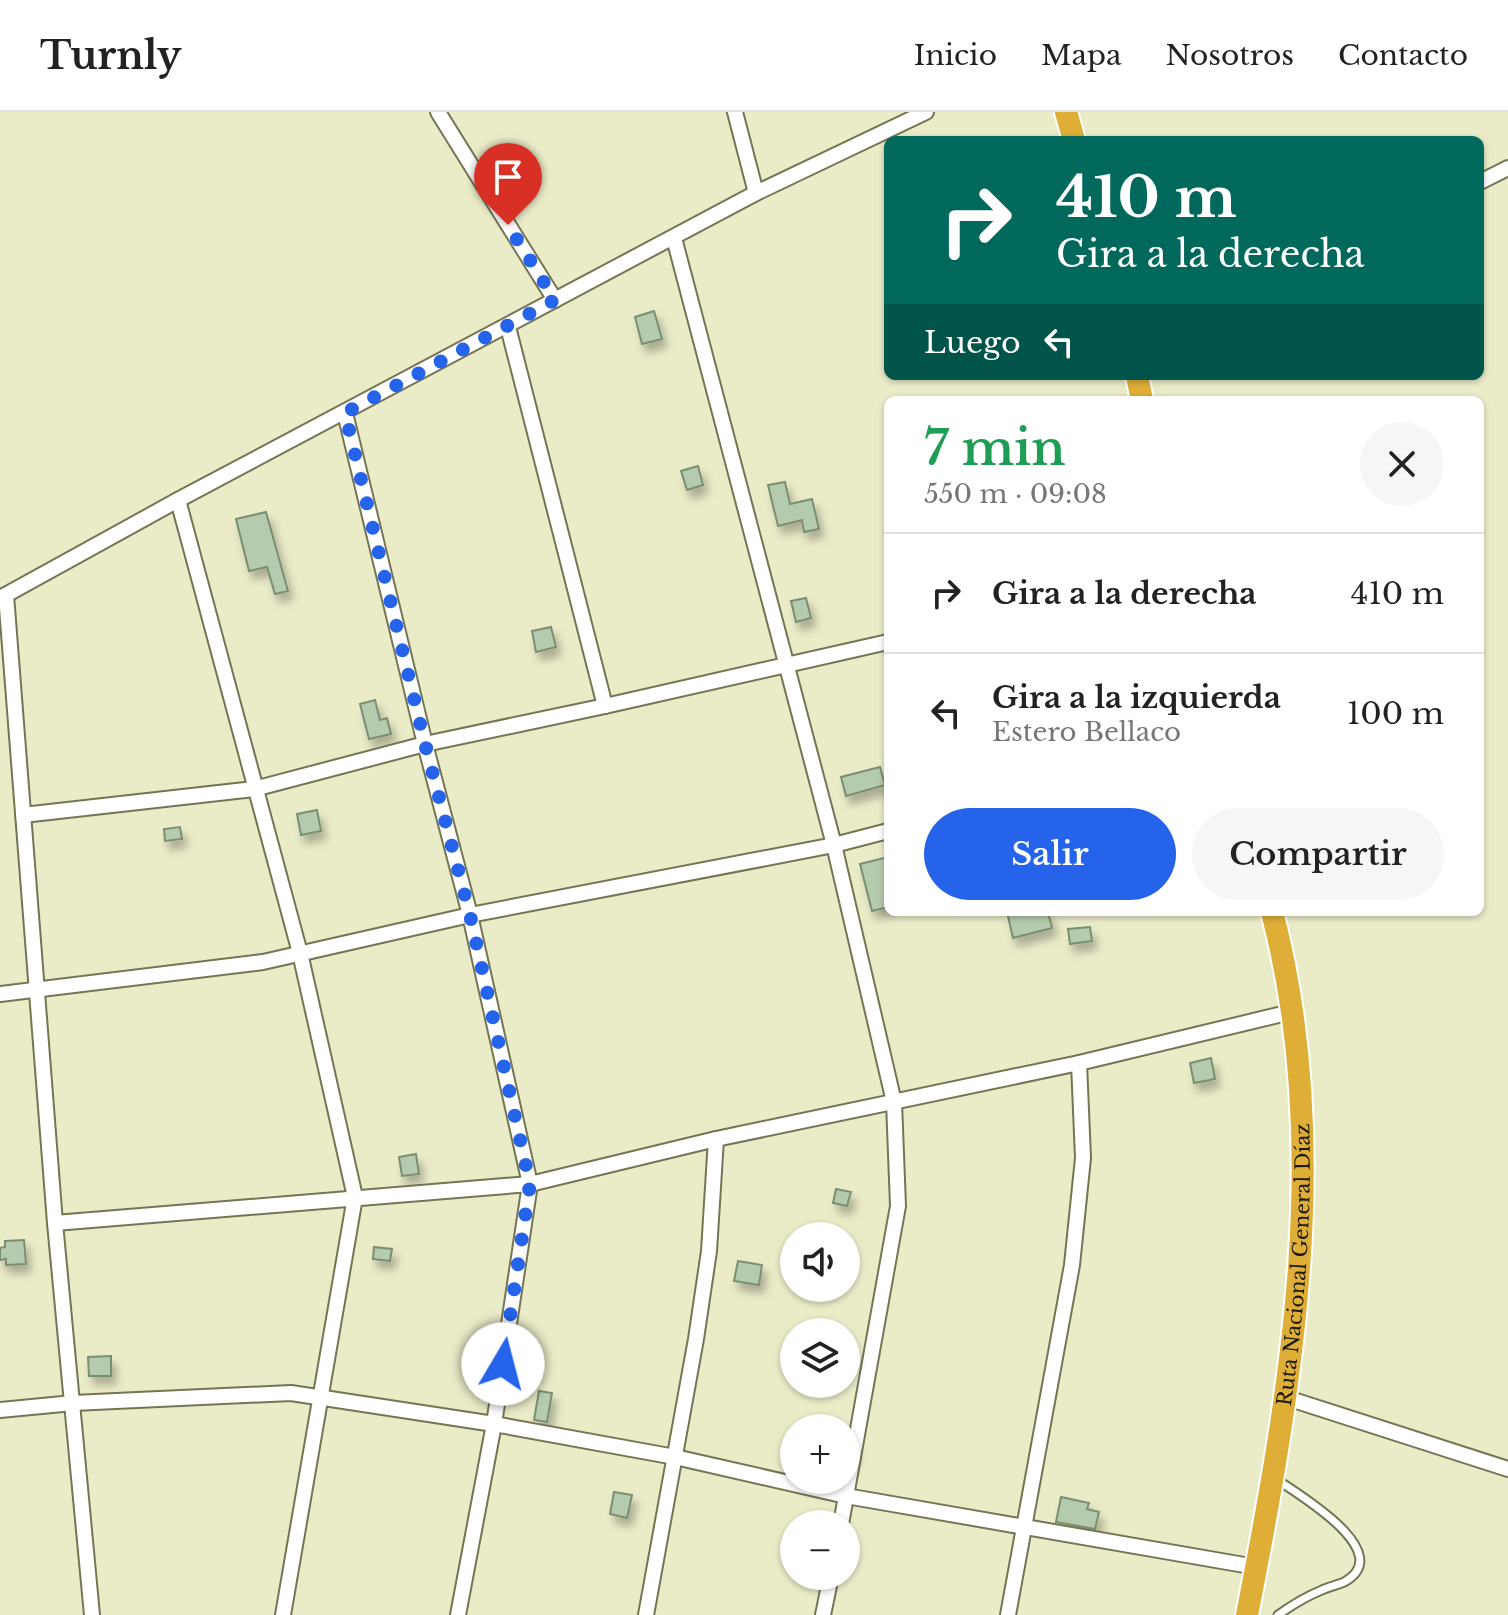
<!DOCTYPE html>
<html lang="es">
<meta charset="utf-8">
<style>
body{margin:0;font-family:"Libre Baskerville",serif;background:#f6f6f6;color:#222;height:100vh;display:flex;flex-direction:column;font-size:30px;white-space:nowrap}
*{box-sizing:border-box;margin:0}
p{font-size:26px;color:#767676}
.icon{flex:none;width:44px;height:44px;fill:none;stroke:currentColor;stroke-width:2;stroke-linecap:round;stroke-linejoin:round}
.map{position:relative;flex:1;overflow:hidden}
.drawer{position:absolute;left:884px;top:284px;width:600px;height:520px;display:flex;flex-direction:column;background:#fff;border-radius:12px;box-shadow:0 2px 6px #0004}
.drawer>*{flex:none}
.top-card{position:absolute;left:884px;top:24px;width:600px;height:244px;border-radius:12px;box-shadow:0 2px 6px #0004;background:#00695c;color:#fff;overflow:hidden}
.controls{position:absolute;left:780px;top:1110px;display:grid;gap:16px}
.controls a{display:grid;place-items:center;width:80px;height:80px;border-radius:50%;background:#fff;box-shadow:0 2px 6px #0004;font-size:40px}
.pin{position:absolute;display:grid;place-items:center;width:68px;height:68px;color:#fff;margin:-82px -34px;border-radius:50% 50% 50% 0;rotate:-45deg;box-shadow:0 0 8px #0007}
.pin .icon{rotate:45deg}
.me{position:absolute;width:88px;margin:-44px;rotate:8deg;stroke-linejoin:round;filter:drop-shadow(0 0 6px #0008)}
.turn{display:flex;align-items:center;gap:28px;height:168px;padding:0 40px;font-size:36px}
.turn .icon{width:104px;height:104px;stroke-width:2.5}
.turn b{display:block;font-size:56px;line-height:68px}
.then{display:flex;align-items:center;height:76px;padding:0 40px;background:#0003;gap:16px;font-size:30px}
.round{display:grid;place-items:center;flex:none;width:84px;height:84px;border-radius:42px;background:#f6f6f6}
.summary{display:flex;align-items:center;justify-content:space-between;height:136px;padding:0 40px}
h1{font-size:48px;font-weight:600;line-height:60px;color:#1e9e55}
.primary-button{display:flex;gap:16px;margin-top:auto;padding:16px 40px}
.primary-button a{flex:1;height:92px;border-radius:48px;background:#2563eb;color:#fff;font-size:32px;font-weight:600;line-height:92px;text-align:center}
.primary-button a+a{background:#f6f6f6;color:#222}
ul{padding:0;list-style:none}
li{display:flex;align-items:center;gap:24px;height:120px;padding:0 40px;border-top:2px solid #e0e0e0}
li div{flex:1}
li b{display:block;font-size:30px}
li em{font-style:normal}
header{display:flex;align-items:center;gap:48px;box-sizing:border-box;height:112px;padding:0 40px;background:#fff;border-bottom:2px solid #e0e0e0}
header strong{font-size:38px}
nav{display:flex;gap:44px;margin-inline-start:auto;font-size:28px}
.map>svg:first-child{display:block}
</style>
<header>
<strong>Turnly</strong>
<nav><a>Inicio</a><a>Mapa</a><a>Nosotros</a><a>Contacto</a></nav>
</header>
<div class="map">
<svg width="1508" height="1503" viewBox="0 0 1508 1503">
<defs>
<filter id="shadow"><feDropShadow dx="4.5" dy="8" stdDeviation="4" flood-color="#0004"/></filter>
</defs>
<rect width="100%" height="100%" fill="#eaebc7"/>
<g fill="#b5cbad" stroke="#7a8e72" stroke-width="2" filter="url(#shadow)">
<polygon points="654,199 662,227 642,232 635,205"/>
<polygon points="698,354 703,373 687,378 681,359"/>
<polygon points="785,370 790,392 812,387 819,417 804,420 802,408 778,414 768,373"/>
<polygon points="266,400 288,479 275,482 267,455 249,459 236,407"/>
<polygon points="806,486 811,506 796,510 791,489"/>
<polygon points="551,515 556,535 536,540 532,519"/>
<polygon points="375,588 380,608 387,606 391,622 369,627 360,592"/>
<polygon points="880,655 885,673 846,684 841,665"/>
<polygon points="317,698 321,719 301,723 297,702"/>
<polygon points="180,715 182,727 165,729 164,717"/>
<polygon points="888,745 888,795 872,799 860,752"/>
<polygon points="1007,800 1048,800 1052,816 1013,826"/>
<polygon points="1090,815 1092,829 1070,832 1068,817"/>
<polygon points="1211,946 1215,967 1194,971 1190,951"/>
<polygon points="416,1042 419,1062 402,1064 399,1045"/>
<polygon points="836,1077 851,1080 847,1094 833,1091"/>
<polygon points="24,1128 26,1152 6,1153 6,1147 0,1148 0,1136 5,1135 5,1129"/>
<polygon points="374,1135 392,1137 390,1149 373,1147"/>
<polygon points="738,1149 762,1153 759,1173 734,1169"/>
<polygon points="111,1244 111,1264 89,1264 88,1245"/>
<polygon points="539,1279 552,1281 547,1310 534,1308"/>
<polygon points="614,1380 632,1383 627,1406 610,1402"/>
<polygon points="1061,1385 1089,1391 1087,1397 1099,1400 1095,1417 1056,1410"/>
</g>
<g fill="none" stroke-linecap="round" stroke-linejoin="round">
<g stroke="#757555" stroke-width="11">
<path id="service" d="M 1276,1367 C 1296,1381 1396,1439 1346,1469 C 1339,1473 1330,1474 1322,1478 C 1307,1484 1292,1493 1278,1503"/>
</g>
<g stroke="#757555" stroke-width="18">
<g id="minor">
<polyline points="438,0 555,188"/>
<polyline points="735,0 756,81"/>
<polyline points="1480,70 1508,56"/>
<polyline points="674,126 834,733 894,990 898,1094 841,1412"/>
<polyline points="508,215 605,594"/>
<polyline points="345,301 425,632 470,803 530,1072 494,1312 458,1503"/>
<polyline points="178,388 300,841 355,1085 283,1503"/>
<polyline points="6,483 55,1111 92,1503"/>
<polyline points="0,486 178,388 756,81 926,0"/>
<polyline points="23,703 254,677 425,632 605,594 888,530"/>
<polyline points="0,882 263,850 470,803 834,733 888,719"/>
<polyline points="55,1111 530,1072 716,1027 1079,951 1291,900"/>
<polyline points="1284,1285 1508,1357"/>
<polyline points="0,1298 73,1291 291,1281 494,1312 675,1345 846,1384 1256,1455"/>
<polyline points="646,1503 696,1227 709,1139 716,1027"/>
<polyline points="823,1503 831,1464"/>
<polyline points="1008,1503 1072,1153 1083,1046 1079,951"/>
</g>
</g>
<g stroke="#fff" stroke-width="26">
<g id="trunk">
<polyline points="1066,0 1074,28"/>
<polyline points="1137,264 1142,288"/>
<path id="s1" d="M 1247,1503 C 1292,1274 1333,1031 1272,800"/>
</g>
</g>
<use href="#service" stroke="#fff" stroke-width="7"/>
<use href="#minor" stroke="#fff" stroke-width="14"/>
<use href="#trunk" stroke="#dfae36" stroke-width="22"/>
</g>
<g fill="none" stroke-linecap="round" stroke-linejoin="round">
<polyline stroke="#2563eb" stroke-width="14" stroke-dasharray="0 25.2" points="503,1252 530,1072 470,803 425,632 345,301 555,188 508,113"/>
</g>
<g text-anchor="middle" stroke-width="8" stroke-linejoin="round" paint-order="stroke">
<g font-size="20" fill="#1a1a0d" stroke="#eaebc7">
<text dy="7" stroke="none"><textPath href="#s1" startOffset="354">Ruta Nacional General Díaz</textPath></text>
</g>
</g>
</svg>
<div class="controls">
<a><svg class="icon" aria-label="sound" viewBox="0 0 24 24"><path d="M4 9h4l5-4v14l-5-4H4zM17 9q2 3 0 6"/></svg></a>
<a><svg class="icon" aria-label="layers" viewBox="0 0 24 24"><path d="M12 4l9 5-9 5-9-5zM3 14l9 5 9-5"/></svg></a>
<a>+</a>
<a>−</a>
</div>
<div class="pin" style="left:508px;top:113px;background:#d93025"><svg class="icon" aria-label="arrive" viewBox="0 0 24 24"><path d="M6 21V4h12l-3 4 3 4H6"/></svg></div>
<svg class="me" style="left:503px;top:1252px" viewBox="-20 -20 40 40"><circle r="19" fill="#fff"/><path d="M0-13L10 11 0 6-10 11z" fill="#2563eb"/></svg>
<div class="top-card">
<div class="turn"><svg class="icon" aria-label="right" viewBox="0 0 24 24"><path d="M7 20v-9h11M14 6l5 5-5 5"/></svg><div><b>410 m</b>Gira a la derecha</div></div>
<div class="then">Luego<svg class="icon" aria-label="left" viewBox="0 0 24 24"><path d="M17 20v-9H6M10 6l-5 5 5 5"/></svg></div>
</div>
<section class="drawer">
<div class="summary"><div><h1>7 min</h1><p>550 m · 09:08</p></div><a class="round"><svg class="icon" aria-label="close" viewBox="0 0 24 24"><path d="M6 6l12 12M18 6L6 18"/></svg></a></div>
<ul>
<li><svg class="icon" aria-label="right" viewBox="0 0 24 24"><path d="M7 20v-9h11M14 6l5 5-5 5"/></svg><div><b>Gira a la derecha</b></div><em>410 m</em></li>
<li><svg class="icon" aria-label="left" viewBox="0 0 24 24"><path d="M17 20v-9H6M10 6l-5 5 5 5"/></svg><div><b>Gira a la izquierda</b><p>Estero Bellaco</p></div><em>100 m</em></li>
</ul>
<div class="primary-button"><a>Salir</a><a>Compartir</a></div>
</section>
</div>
